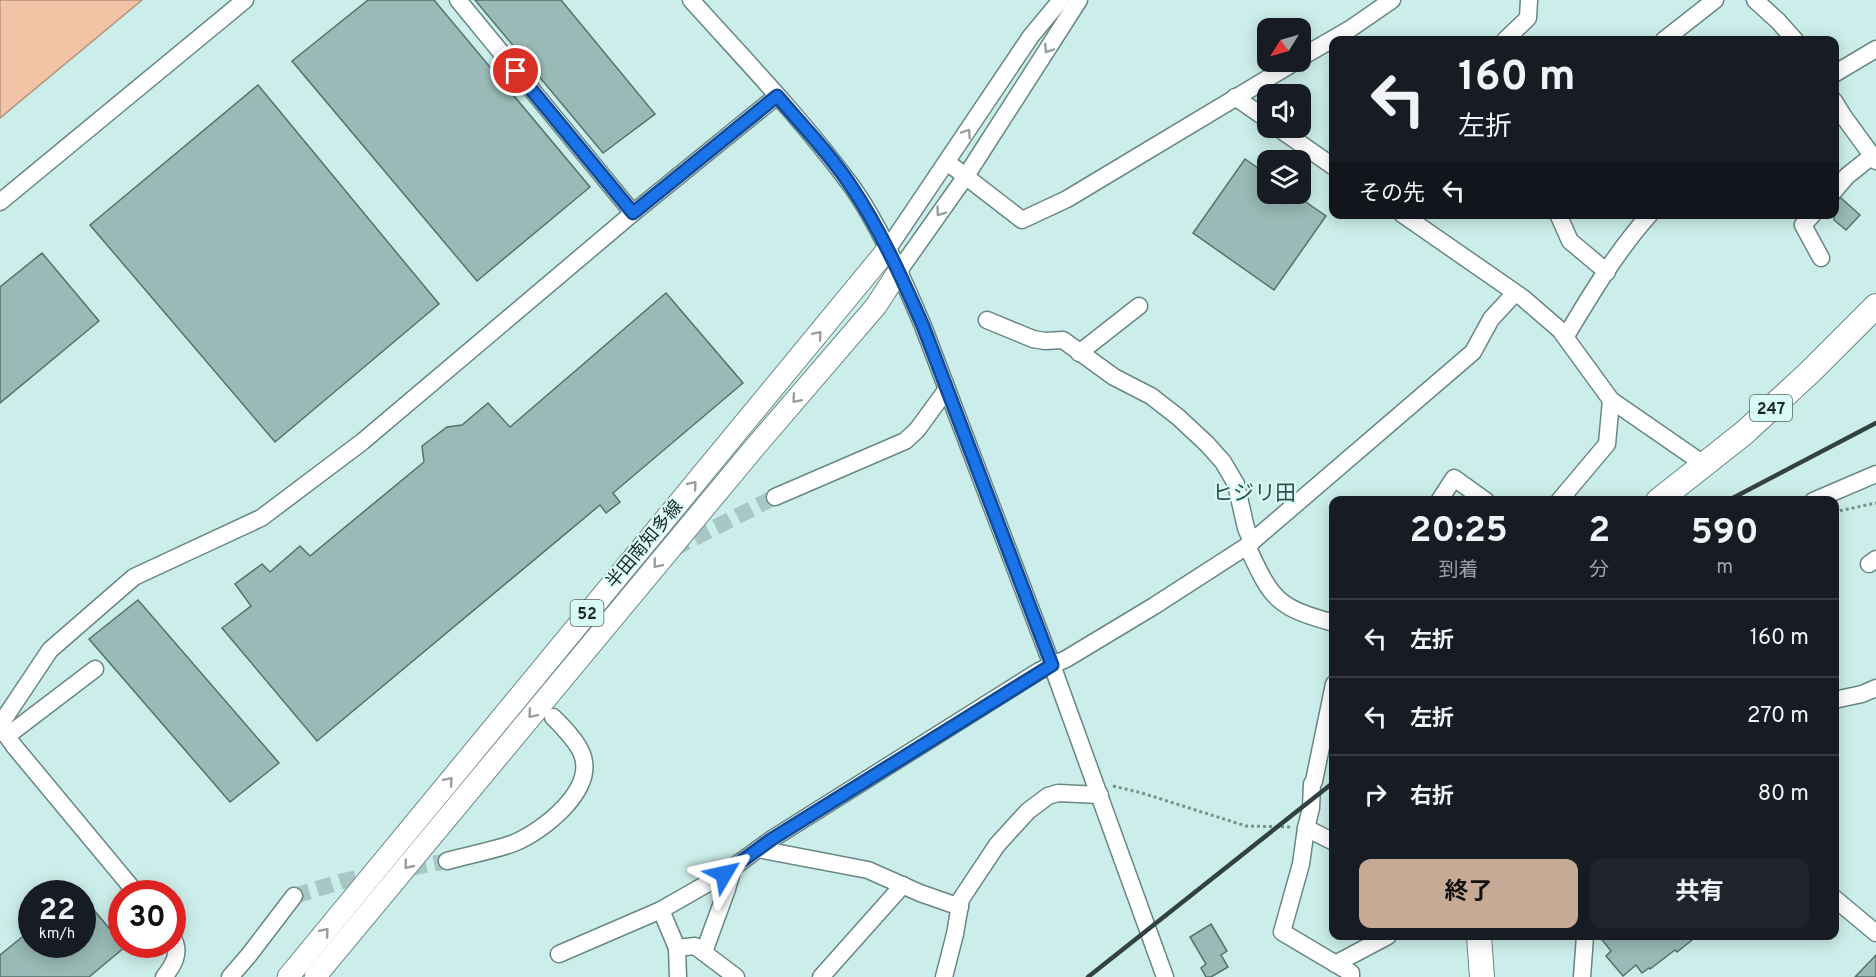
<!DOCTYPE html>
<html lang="ja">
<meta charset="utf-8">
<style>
body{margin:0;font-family:Overpass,"Noto Sans JP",sans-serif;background:#20242c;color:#f1f3f6;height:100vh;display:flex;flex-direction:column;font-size:22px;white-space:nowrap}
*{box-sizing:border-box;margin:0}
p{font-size:20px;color:#9ea1a6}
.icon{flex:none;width:33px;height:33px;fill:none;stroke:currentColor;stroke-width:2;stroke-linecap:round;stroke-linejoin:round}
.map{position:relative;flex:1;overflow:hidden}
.sheet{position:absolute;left:1329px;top:496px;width:510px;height:444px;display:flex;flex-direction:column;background:#171b24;border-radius:12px;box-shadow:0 3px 15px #0003}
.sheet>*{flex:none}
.top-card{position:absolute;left:1329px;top:36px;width:510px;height:183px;border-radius:12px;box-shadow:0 3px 15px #0003;background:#171b24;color:#f1f3f6;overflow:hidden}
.needle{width:39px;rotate:233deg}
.tools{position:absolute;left:1257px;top:18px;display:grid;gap:12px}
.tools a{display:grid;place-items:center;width:54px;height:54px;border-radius:12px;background:#171b24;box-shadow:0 3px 15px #0003;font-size:30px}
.speed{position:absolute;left:18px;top:880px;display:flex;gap:12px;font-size:30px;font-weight:700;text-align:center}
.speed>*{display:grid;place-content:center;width:78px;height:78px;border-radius:50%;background:#171b24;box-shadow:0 3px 15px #0003;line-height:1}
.speed small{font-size:15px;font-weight:400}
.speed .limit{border:9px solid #d22;background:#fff;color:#111}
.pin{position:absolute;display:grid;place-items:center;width:51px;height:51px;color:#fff;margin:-26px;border:3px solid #fff;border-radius:50%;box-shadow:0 2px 6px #0007}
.me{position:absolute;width:66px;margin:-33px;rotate:54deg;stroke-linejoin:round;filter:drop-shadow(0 0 4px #0008)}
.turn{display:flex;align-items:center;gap:21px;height:126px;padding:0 30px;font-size:27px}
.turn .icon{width:78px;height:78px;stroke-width:2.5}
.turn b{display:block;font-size:42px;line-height:51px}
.then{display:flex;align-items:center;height:57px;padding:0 30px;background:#0003;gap:12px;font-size:22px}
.eta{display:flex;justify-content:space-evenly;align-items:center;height:102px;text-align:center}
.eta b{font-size:36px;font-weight:700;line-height:42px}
.primary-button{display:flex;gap:12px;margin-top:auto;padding:12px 30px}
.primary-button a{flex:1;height:69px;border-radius:12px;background:#c6aa95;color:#111;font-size:24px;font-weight:700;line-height:69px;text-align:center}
.primary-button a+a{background:#20242c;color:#f1f3f6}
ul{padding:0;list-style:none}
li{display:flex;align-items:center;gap:18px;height:78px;padding:0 30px;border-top:2px solid #363941}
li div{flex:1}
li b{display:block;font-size:22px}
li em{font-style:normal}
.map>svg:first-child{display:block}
</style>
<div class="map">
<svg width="1876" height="977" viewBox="0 0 1876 977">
<rect width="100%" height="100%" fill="#cceeea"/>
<polygon fill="#f3c3a5" stroke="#b2947f" stroke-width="1.5" points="0,0 142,0 0,118"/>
<g fill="#99bab6" stroke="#53726e" stroke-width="1.5">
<polygon points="368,0 434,0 590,187 477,281 292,61"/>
<polygon points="475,0 561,0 655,114 603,153"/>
<polygon points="258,85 439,304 275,442 90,225"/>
<polygon points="1245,159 1268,175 1268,194 1294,194 1326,216 1274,290 1193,233"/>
<polygon points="1841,198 1860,215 1846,230 1834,220 1834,201"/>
<polygon points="42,253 99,321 0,403 0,287"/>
<polygon points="666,293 743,383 613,493 620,502 606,513 600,505 317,741 222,628 251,606 235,584 262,564 270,572 300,546 310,556 424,462 422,446 447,427 462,425 488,403 510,427"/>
<polygon points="138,600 279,763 230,802 89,639"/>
<polygon points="82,896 125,947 89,977 0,977 0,955 32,929 32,945 82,945"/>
<polygon points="1211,924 1227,951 1221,955 1228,967 1211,977 1206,977 1201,968 1206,964 1190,937"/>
<polygon points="1599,936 1697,936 1677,952 1675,950 1650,969 1649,968 1642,973 1636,965 1623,976 1606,956 1611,951"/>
<polygon points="1876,955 1876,977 1855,977"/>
</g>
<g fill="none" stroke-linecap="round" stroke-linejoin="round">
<g stroke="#a8c6c3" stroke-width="16" stroke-dasharray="16 8" stroke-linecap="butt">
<polyline points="673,549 775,497"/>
<polyline points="294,896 343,881 447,861"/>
</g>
<g stroke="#688784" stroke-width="19">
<g id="minor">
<polyline points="458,0 633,213"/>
<path d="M 691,0 C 745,60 802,119 850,184 C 878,222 904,281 923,326 L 1052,665 L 1165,977"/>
<polyline points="1755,0 1778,21 1795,40"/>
<polyline points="1505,40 1528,18 1529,0"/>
<polyline points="1664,40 1715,0"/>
<polyline points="1300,58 1350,29 1392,0"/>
<polyline points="1834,74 1876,49"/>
<polyline points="1235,97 1268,120"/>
<polyline points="1834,101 1844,117 1876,161"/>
<polyline points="1278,128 1334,167"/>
<polyline points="947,162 1022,220 1067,199 1295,62"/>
<polyline points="1834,191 1847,176 1872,156"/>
<polyline points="0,202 245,0"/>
<polyline points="1402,214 1523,298 1560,330 1611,400 1705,465"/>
<polyline points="1558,214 1570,241 1607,272"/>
<polyline points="1813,214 1803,225 1821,258"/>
<polyline points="887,250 1031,36 1061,0"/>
<polyline points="898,272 966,176 1079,0"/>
<polyline points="987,320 1033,339 1045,341 1063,340 1114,377 1151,396 1178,417 1207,444 1223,462 1236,484 1246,528 1252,542"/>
<path d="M 1566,336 C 1591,294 1617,251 1650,214"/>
<polyline points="1079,353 1139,306"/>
<polyline points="775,497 905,441 917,430 947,389"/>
<polyline points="1439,501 1454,478 1486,501"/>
<polyline points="1559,501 1607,444 1611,400"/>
<polyline points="1813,501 1876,474"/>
<path d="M 1247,546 C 1272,599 1275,607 1334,623"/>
<polyline points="1869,564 1876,559"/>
<polyline points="1334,684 1314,781 1312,784 1311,808 1306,828 1301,864 1282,932 1351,973 1351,977"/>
<polyline points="1834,700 1862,694 1876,688"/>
<polyline points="0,725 50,650 134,577 261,518 362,442 633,213 777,96"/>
<polyline points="0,726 14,746 137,894"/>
<polyline points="7,736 95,669"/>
<polyline points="1306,828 1334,842"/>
<polyline points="758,849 868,870 920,893 960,907"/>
<path d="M 447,861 C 468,855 496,850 514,843 C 543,831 596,790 582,754 C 577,741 563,727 553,717"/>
<polyline points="1834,898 1876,933"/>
<polyline points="661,910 677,948 678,977"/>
<polyline points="677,948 695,946 736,977"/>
<polyline points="704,952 727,889 733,868"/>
<polyline points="559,954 661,910 724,874 772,839 1039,671 1066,659 1154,606 1247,546 1473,352 1491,319 1515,293"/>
<polyline points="1335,964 1388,936"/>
<path d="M 164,977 C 173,966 182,952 172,937"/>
<polyline points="230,977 249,955 294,896"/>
<polyline points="821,977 903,885"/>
<polyline points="944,977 955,934 961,899 997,845 1028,811 1048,796 1058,793 1100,795"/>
<polyline points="1582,977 1585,936"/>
</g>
</g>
<g stroke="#688784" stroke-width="23">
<g id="major">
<polyline points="288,977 887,250"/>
<polyline points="315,977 755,447 876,306 898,272"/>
</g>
</g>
<g stroke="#688784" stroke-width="26">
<g id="highway">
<polyline points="1658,501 1744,433 1810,372 1876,306"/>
<polyline points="1479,936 1482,977"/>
</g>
</g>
<g stroke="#79918e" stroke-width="3" stroke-dasharray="3 3" stroke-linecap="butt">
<polyline points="1834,512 1876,503"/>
<polyline points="1113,786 1142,793 1246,826 1291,827"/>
</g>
<use href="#minor" stroke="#fff" stroke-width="16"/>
<use href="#major" stroke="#fff" stroke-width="21"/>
<use href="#highway" stroke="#fff" stroke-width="24"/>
<g stroke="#324240" stroke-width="4.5">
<polyline points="1727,501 1876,423"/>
<polyline points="1088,977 1334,782"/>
</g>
</g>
<defs><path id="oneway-chevron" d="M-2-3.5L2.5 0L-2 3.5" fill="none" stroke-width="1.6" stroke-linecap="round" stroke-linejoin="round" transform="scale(1.5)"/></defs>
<g stroke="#989e9d">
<use href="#oneway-chevron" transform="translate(1048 49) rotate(123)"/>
<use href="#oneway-chevron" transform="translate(967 133) rotate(-56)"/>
<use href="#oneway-chevron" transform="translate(940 212) rotate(126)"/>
<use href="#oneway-chevron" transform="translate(818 335) rotate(-50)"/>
<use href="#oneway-chevron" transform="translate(796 399) rotate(131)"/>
<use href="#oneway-chevron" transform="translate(693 485) rotate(-50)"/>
<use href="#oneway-chevron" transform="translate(657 564) rotate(130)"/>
<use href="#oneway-chevron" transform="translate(532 714) rotate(130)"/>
<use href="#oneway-chevron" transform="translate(449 781) rotate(-50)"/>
<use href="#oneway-chevron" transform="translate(408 865) rotate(129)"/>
<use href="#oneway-chevron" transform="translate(325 932) rotate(-50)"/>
</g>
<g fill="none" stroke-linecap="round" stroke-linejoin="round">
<g stroke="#114b97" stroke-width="15">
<path id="route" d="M 516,71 L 633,213 L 777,96 C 802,125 830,154 851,186 C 880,229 902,278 923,326 L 1052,665 L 772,839 L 724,874"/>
</g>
<use href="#route" stroke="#1a73e8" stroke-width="10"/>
</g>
<g text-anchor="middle" stroke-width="4.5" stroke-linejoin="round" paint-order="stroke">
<g fill="#d9fbf7" stroke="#536764" stroke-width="1.5">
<rect x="1750" y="395" width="42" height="26" rx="4.5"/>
<rect x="570.5" y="600" width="33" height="26" rx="4.5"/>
</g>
<g font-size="16" font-weight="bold" fill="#1a2725">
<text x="1771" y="414">247</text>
<text x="587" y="619">52</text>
</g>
<g font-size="18" fill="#1a2725" stroke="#d9fbf7">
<text transform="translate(644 544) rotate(-50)" y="6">半田南知多線</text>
</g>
<g font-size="21" fill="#2f4d4a" stroke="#d9fbf7">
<text x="1254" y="500">ヒジリ田</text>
</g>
</g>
</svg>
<div class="tools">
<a><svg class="needle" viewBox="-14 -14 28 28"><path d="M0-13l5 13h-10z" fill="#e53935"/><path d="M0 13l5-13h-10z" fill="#9ea1a6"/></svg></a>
<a><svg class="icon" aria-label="sound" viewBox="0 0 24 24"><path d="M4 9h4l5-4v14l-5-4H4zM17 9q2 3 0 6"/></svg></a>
<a><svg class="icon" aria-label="layers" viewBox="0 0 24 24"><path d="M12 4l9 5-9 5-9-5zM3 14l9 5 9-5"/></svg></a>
</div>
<div class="speed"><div>22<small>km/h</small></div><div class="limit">30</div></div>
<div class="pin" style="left:516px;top:71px;background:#d93025"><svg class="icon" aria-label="arrive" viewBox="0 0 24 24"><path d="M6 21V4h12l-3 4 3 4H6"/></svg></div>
<svg class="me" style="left:724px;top:874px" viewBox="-20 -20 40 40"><path d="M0-17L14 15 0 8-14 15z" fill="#1a73e8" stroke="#fff" stroke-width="4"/></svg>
<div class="top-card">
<div class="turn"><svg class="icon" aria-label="left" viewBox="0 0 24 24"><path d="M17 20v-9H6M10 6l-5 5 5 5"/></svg><div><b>160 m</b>左折</div></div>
<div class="then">その先<svg class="icon" aria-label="left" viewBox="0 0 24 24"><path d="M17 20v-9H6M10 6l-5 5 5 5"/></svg></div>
</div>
<section class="sheet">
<div class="eta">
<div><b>20:25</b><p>到着</p></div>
<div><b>2</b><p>分</p></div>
<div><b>590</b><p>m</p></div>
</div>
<ul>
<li><svg class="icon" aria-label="left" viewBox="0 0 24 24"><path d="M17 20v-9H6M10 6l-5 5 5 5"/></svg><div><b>左折</b></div><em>160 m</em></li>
<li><svg class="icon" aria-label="left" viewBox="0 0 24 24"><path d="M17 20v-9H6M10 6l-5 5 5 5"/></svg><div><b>左折</b></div><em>270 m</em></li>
<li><svg class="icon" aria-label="right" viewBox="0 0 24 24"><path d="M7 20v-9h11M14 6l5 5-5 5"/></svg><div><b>右折</b></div><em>80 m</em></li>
</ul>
<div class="primary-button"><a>終了</a><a>共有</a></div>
</section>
</div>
